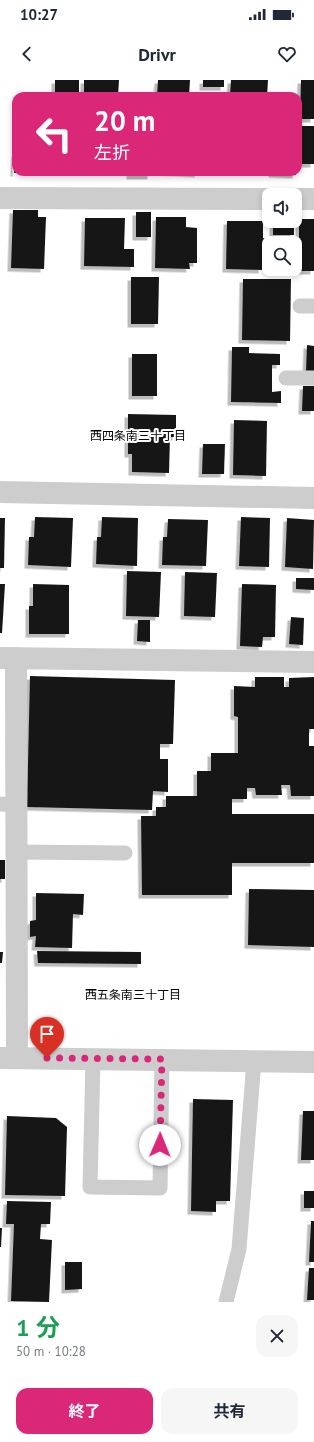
<!DOCTYPE html>
<html lang="ja">
<meta charset="utf-8">
<style>
body{margin:0;font-family:"PT Sans","Noto Sans JP",sans-serif;background:#f6f6f7;color:#1f2937;height:100vh;display:flex;flex-direction:column;font-size:15px;white-space:nowrap}
*{box-sizing:border-box;margin:0}
p{font-size:13px;color:#747a83}
.icon{flex:none;width:22px;height:22px;fill:none;stroke:currentColor;stroke-width:2;stroke-linecap:round;stroke-linejoin:round}
.map{position:relative;height:1222px;overflow:hidden}
.side{display:flex;flex-direction:column;background:#fff;flex:1}
.side>*{flex:none}
.banner{position:absolute;left:12px;top:12px;width:290px;height:84px;border-radius:12px;box-shadow:0 2px 6px #0003;background:#db2777;color:#fff;overflow:hidden}
.buttons{position:absolute;left:262px;top:108px;display:grid;gap:8px}
.buttons a{display:grid;place-items:center;width:40px;height:40px;border-radius:8px;background:#fff;box-shadow:0 2px 6px #0003;font-size:20px}
.pin{position:absolute;display:grid;place-items:center;width:34px;height:34px;color:#fff;margin:-41px -17px;border-radius:50% 50% 50% 0;rotate:-45deg;box-shadow:0 0 4px #0007}
.pin .icon{rotate:45deg}
.me{position:absolute;width:44px;margin:-22px;rotate:1deg;stroke-linejoin:round;filter:drop-shadow(0 0 3px #0008)}
.turn{display:flex;align-items:center;gap:14px;height:84px;padding:0 16px;font-size:18px}
.turn .icon{width:52px;height:52px;stroke-width:2.5}
.turn b{display:block;font-size:28px;line-height:34px}
.round{display:grid;place-items:center;flex:none;width:42px;height:42px;border-radius:12px;background:#f6f6f7}
.head{display:flex;align-items:center;justify-content:space-between;height:68px;padding:0 16px}
h1{font-size:24px;font-weight:700;line-height:30px;color:#1e9e55}
.button{display:flex;gap:8px;margin-top:auto;padding:8px 16px}
.button a{flex:1;height:46px;border-radius:12px;background:#db2777;color:#fff;font-size:16px;font-weight:700;line-height:46px;text-align:center}
.button a+a{background:#f6f6f7;color:#1f2937}
.status{display:flex;justify-content:space-between;align-items:center;height:28px;padding:0 20px;background:#fff;direction:ltr}
.status svg{height:11px;fill:currentColor}
header{display:flex;justify-content:space-between;align-items:center;height:52px;padding:0 16px;background:#fff;font-size:18px;font-weight:700}
.map>svg:first-child{display:block}
</style>
<div class="status"><b>10:27</b><svg viewBox="0 0 49 12"><path d="M0 12V9h3v3zM5 12V6h3v6zM10 12V3h3v9zM15 12V0h3v12zM26 1h20v11H26zM47 4h2v5h-2z"/></svg></div>
<header><svg class="icon" aria-label="back" viewBox="0 0 24 24"><path d="M15 5l-7 7 7 7"/></svg>Drivr<svg class="icon" aria-label="heart" viewBox="0 0 24 24"><path d="M12 20l-8-8c-3-5 5-10 8-4 3-6 11-1 8 4z"/></svg></header>
<div class="map">
<svg width="314" height="1222" viewBox="0 0 314 1222">
<defs>
<filter id="shadow"><feDropShadow dx="-3.5" dy="3.5" stdDeviation="0" flood-color="#0004"/></filter>
</defs>
<rect width="100%" height="100%" fill="#fff"/>
<g fill="#171717" filter="url(#shadow)">
<rect x="55" y="0" width="24" height="16"/>
<polygon points="84,0 119,0 118,16 84,16"/>
<polygon points="158,0 190,0 189,16 157,16"/>
<rect x="203" y="0" width="21" height="7"/>
<polygon points="231,0 268,0 267,16 230,16"/>
<polygon points="301,0 314,0 314,39 300,39"/>
<rect x="299" y="46" width="15" height="38"/>
<polygon points="15,73 16,73 16,93 14,93"/>
<rect x="130" y="92" width="21" height="4"/>
<polygon points="164,92 198,92 198,94"/>
<polygon points="272,92 296,92 296,95 272,94"/>
<polygon points="13,130 38,130 38,137 46,137 44,189 11,188"/>
<rect x="136" y="132" width="15" height="25"/>
<polygon points="156,137 186,137 186,147 197,148 197,183 189,183 190,189 155,188"/>
<polygon points="85,138 125,138 124,169 134,169 134,187 84,186"/>
<rect x="299" y="139" width="15" height="52"/>
<polygon points="227,141 263,141 263,158 269,158 269,171 262,171 262,190 226,189"/>
<rect x="273" y="141" width="21" height="14"/>
<polygon points="131,197 159,197 158,244 131,244"/>
<polygon points="243,199 291,199 290,261 242,260"/>
<polygon points="307,265 314,266 314,291 306,291"/>
<polygon points="232,267 249,267 249,273 280,274 280,285 272,285 272,312 281,311 281,323 231,322"/>
<rect x="132" y="274" width="25" height="42"/>
<polygon points="303,306 314,306 314,331 302,331"/>
<polygon points="128,334 176,335 176,357 170,357 169,393 132,392 132,374 128,374"/>
<polygon points="234,340 267,341 266,396 233,395"/>
<polygon points="203,364 225,364 224,394 202,394"/>
<polygon points="35,437 73,438 71,487 28,485 29,457 34,457"/>
<polygon points="102,437 138,438 137,486 96,484 97,457 101,457"/>
<polygon points="241,437 270,438 269,487 239,486"/>
<polygon points="0,438 5,438 4,488 0,488"/>
<polygon points="287,438 314,440 313,489 285,487"/>
<polygon points="168,439 208,440 206,486 162,485 163,457 167,457"/>
<polygon points="127,491 161,492 159,537 126,536"/>
<polygon points="185,492 217,493 215,537 184,536"/>
<polygon points="296,498 314,498 314,510 296,509"/>
<polygon points="0,504 5,504 2,553 0,553"/>
<polygon points="33,504 69,505 69,554 29,554 29,526 33,526"/>
<polygon points="242,504 276,505 275,557 263,557 262,567 240,566"/>
<polygon points="291,537 304,538 303,565 289,564"/>
<polygon points="138,540 150,540 150,562 137,561"/>
<polygon points="30,596 175,600 173,664 160,664 160,679 168,679 168,712 153,711 152,730 27,727"/>
<polygon points="255,597 284,597 284,607 289,607 289,598 314,597 314,649 309,649 309,666 314,666 314,716 291,716 290,705 281,705 282,715 256,715 255,708 247,708 247,719 232,719 232,734 314,734 314,783 232,783 232,815 142,815 141,736 156,736 156,727 166,727 166,716 197,716 197,691 211,691 211,673 238,673 238,637 234,636 234,606 255,607"/>
<rect x="0" y="780" width="5" height="19"/>
<polygon points="249,809 314,810 314,867 248,865"/>
<polygon points="36,813 84,814 83,835 73,834 72,868 35,867 36,856 30,857 30,841 36,840"/>
<polygon points="37,871 141,872 141,884 38,883"/>
<polygon points="0,872 3,872 2,883 0,883"/>
<polygon points="193,1019 233,1020 230,1121 216,1121 216,1132 191,1131"/>
<polygon points="303,1031 314,1031 314,1080 301,1080"/>
<polygon points="7,1036 56,1038 67,1047 65,1116 5,1115"/>
<rect x="304" y="1111" width="10" height="17"/>
<polygon points="7,1121 51,1122 50,1144 41,1144 40,1159 52,1160 49,1222 11,1221 14,1144 6,1144"/>
<polygon points="311,1141 314,1141 314,1182 309,1182"/>
<polygon points="0,1148 2,1148 1,1167 0,1167"/>
<polygon points="65,1182 82,1182 82,1209 65,1210"/>
<polygon points="309,1188 314,1188 314,1220 307,1220"/>
</g>
<g fill="none" stroke-linecap="round" stroke-linejoin="round">
<g stroke="#cdcdcd" stroke-width="15">
<polyline points="300,226 314,226"/>
<polyline points="286,298 314,298"/>
<polyline points="0,724 17,725"/>
<polyline points="16,772 125,773"/>
<polyline points="93,979 90,1107 160,1108 162,979"/>
<polyline points="226,1222 239,1169 254,981"/>
</g>
<g stroke="#cdcdcd" stroke-width="22">
<polyline points="0,118 269,119"/>
<polyline points="295,119 314,119"/>
<polyline points="0,412 314,418"/>
<polyline points="0,578 314,582"/>
<polyline points="16,578 17,978"/>
</g>
<polyline stroke="#cdcdcd" stroke-width="22" points="0,978 314,982"/>
</g>
<g fill="none" stroke-linecap="round" stroke-linejoin="round">
<polyline stroke="#db2777" stroke-width="7" stroke-dasharray="0 12.6" points="47,978 162,979 160,1065"/>
</g>
<g text-anchor="middle" stroke-width="4" stroke-linejoin="round" paint-order="stroke">
<g font-size="12" fill="#000" stroke="#fff">
<text x="138" y="360">西四条南三十丁目</text>
<text x="133" y="919">西五条南三十丁目</text>
</g>
</g>
</svg>
<div class="buttons">
<a><svg class="icon" aria-label="sound" viewBox="0 0 24 24"><path d="M4 9h4l5-4v14l-5-4H4zM17 9q2 3 0 6"/></svg></a>
<a><svg class="icon" aria-label="search" viewBox="0 0 24 24"><circle cx="10" cy="10" r="6"/><path d="M15 15l6 6"/></svg></a>
</div>
<div class="pin" style="left:47px;top:978px;background:#d93025"><svg class="icon" aria-label="arrive" viewBox="0 0 24 24"><path d="M6 21V4h12l-3 4 3 4H6"/></svg></div>
<svg class="me" style="left:160px;top:1065px" viewBox="-20 -20 40 40"><circle r="19" fill="#fff"/><path d="M0-13L10 11 0 6-10 11z" fill="#db2777"/></svg>
<div class="banner">
<div class="turn"><svg class="icon" aria-label="left" viewBox="0 0 24 24"><path d="M17 20v-9H6M10 6l-5 5 5 5"/></svg><div><b>20 m</b>左折</div></div>
</div>
</div>
<section class="side">
<div class="head"><div><h1>1 分</h1><p>50 m · 10:28</p></div><a class="round"><svg class="icon" aria-label="close" viewBox="0 0 24 24"><path d="M6 6l12 12M18 6L6 18"/></svg></a></div>
<div class="button"><a>終了</a><a>共有</a></div>
</section>
